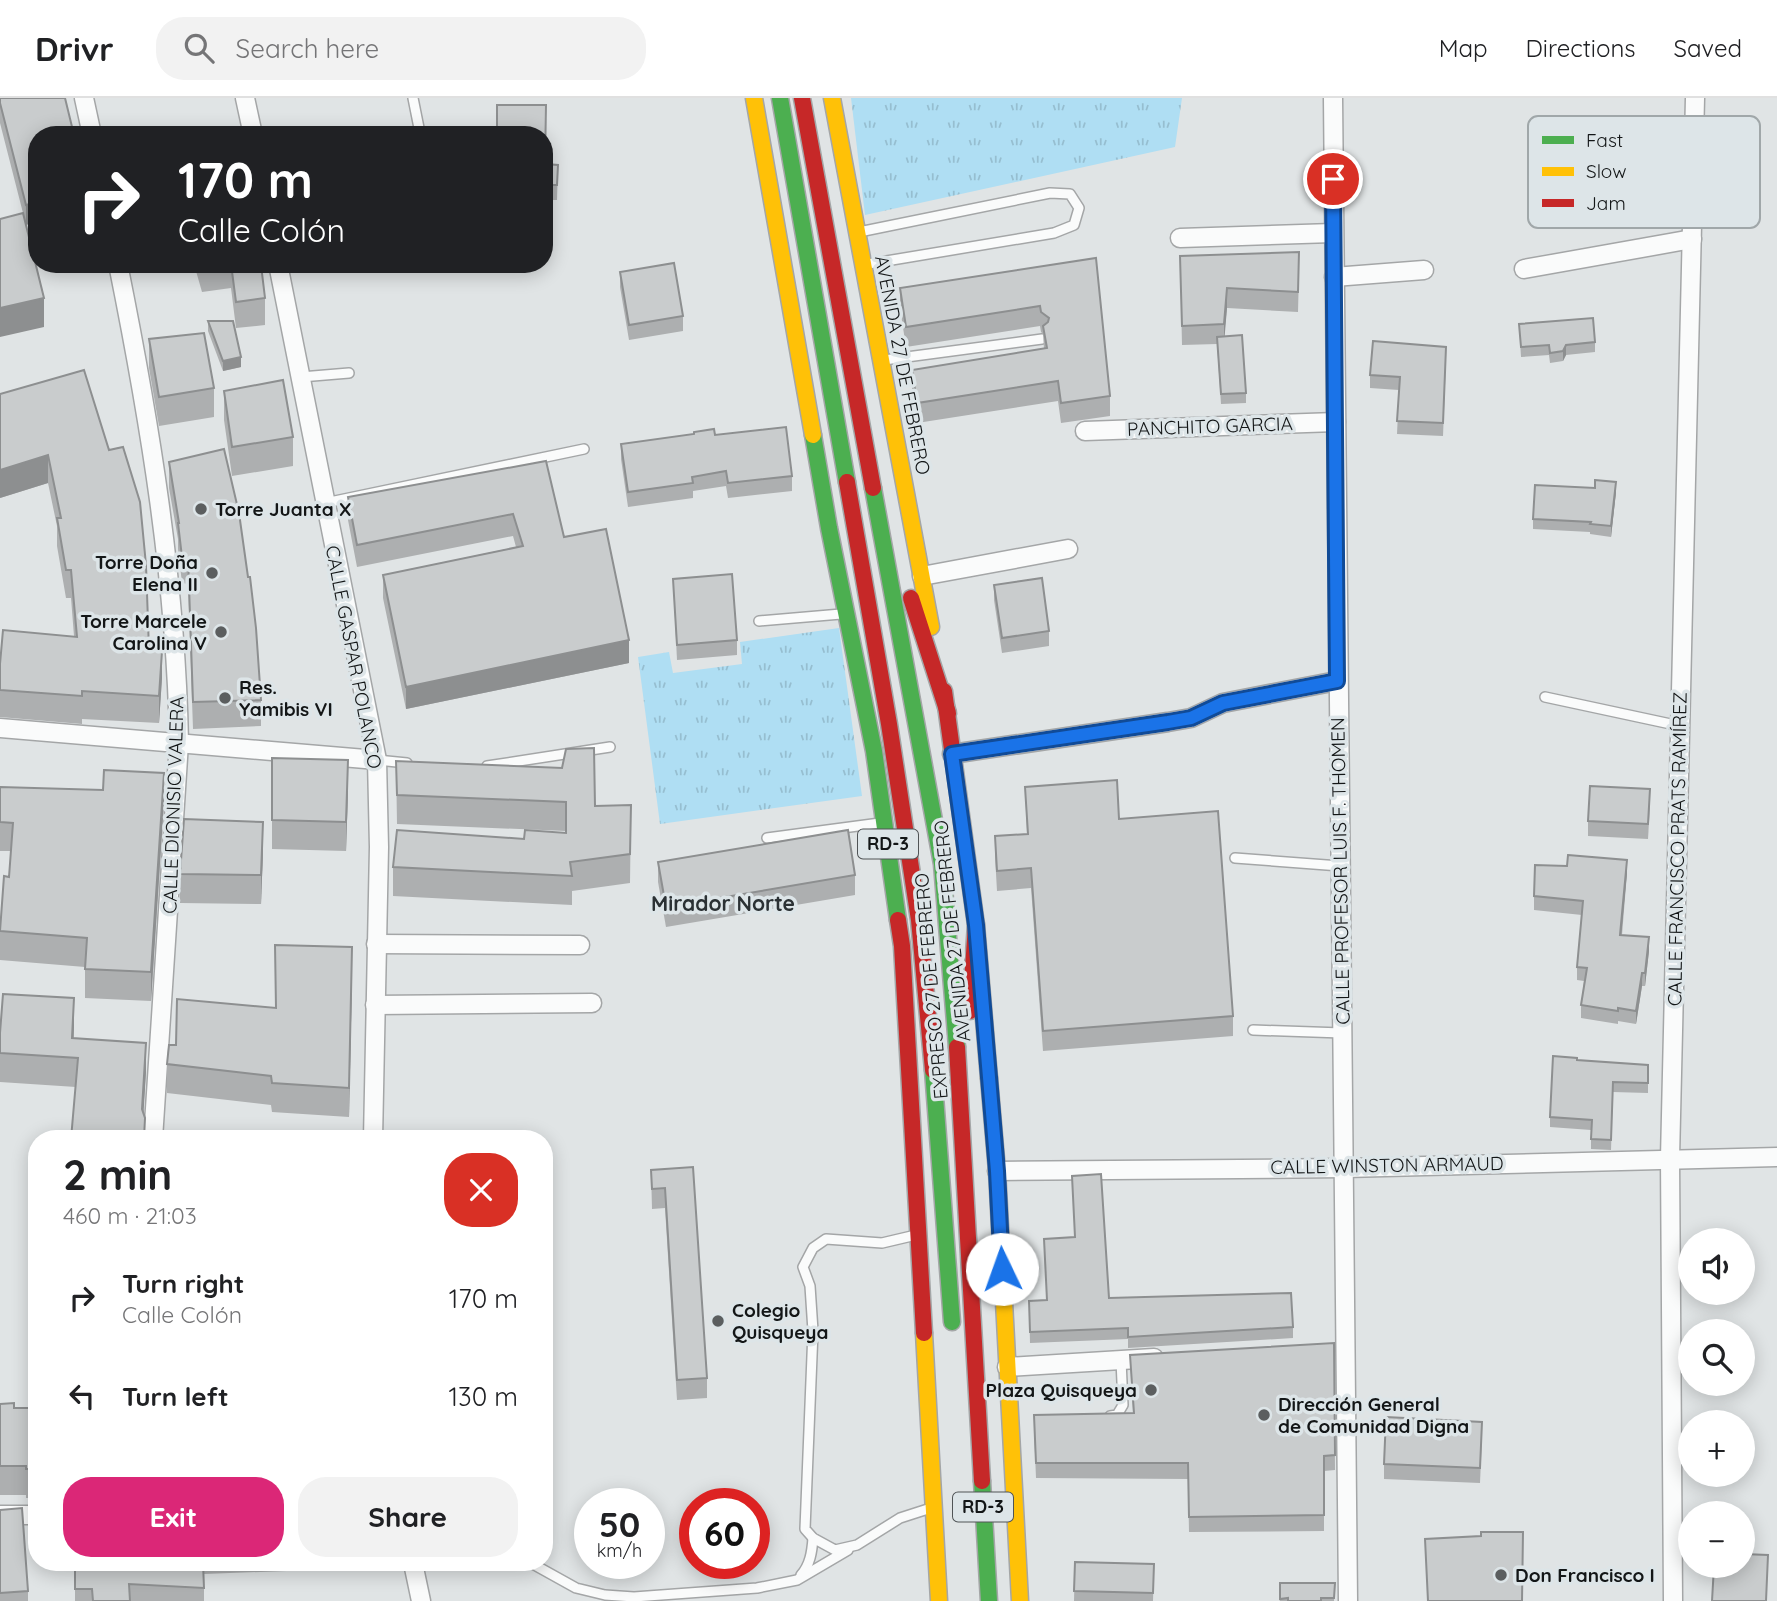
<!DOCTYPE html>
<meta charset="utf-8">
<style>
body{margin:0;font-family:Quicksand,sans-serif;background:#f2f2f2;color:#202124;height:100vh;display:flex;flex-direction:column;font-size:26px;white-space:nowrap}
*{box-sizing:border-box;margin:0}
p{font-size:23px;color:#757577}
.icon{flex:none;width:38px;height:38px;fill:none;stroke:currentColor;stroke-width:2;stroke-linecap:round;stroke-linejoin:round}
.map{position:relative;flex:1;overflow:hidden}
.side{position:absolute;left:28px;top:1032px;width:525px;height:441px;display:flex;flex-direction:column;background:#fff;border-radius:28px;box-shadow:0 4px 18px #0003}
.side>*{flex:none}
.hud{position:absolute;left:28px;top:28px;width:525px;height:147px;border-radius:28px;box-shadow:0 4px 18px #0003;background:#202124;color:#fff;overflow:hidden}
.tools{position:absolute;left:1678px;top:1130px;display:grid;gap:14px}
.tools a{display:grid;place-items:center;width:77px;height:77px;border-radius:50%;background:#fff;box-shadow:0 4px 18px #0003;font-size:35px}
.speed{position:absolute;left:574px;top:1390px;display:flex;gap:14px;font-size:35px;font-weight:700;text-align:center}
.speed>*{display:grid;place-content:center;width:91px;height:91px;border-radius:50%;background:#fff;box-shadow:0 4px 18px #0003;line-height:1}
.speed small{font-size:18px;font-weight:400}
.speed .limit{border:10px solid #d22;background:#fff;color:#111}
.pin{position:absolute;display:grid;place-items:center;width:60px;height:60px;color:#fff;margin:-30px;border:4px solid #fff;border-radius:50%;box-shadow:0 2px 7px #0007}
.me{position:absolute;width:77px;margin:-38px;rotate:357deg;stroke-linejoin:round;filter:drop-shadow(0 0 5px #0008)}
.turn{display:flex;align-items:center;gap:24px;height:147px;padding:0 35px;font-size:32px}
.turn .icon{width:91px;height:91px;stroke-width:2.5}
.turn b{display:block;font-size:49px;line-height:60px}
.round{display:grid;place-items:center;flex:none;width:74px;height:74px;border-radius:28px;background:#f2f2f2}
.summary{display:flex;align-items:center;justify-content:space-between;height:119px;padding:0 35px}
h1{font-size:42px;font-weight:800;line-height:52px}
.primary-button{display:flex;gap:14px;margin-top:auto;padding:14px 35px}
.primary-button a{flex:1;height:80px;border-radius:28px;background:#db2777;color:#fff;font-size:28px;font-weight:800;line-height:80px;text-align:center}
.primary-button a+a{background:#f2f2f2;color:#202124}
ul{padding:0;list-style:none}
li{display:flex;align-items:center;gap:21px;height:98px;padding:0 35px}
li div{flex:1}
li b{display:block;font-size:26px}
li em{font-style:normal}
header{display:flex;align-items:center;gap:42px;box-sizing:border-box;height:98px;padding:0 35px;background:#fff;border-bottom:2px solid #e0e0e0}
header strong{font-size:33px}
nav{display:flex;gap:38px;margin-inline-start:auto;font-size:24px}
.search{width:490px;height:63px;background:#f2f2f2;display:flex;align-items:center;gap:18px;box-sizing:border-box;padding:0 24px;border-radius:28px;color:#757577;font-size:26px}
.map>svg:first-child{display:block}
</style>
<header>
<strong>Drivr</strong>
<div class="search"><svg class="icon" aria-label="search" viewBox="0 0 24 24"><circle cx="10" cy="10" r="6"/><path d="M15 15l6 6"/></svg>Search here</div>
<nav><a>Map</a><a>Directions</a><a>Saved</a></nav>
</header>
<div class="map">
<svg width="1777" height="1503" viewBox="0 0 1777 1503">
<defs>
<pattern id="grass-tufts" width="24" height="20" patternUnits="userSpaceOnUse" patternTransform="scale(1.75)"><rect width="24" height="20" fill="#afdef3"/><path d="M3 7l-1-3M5 7V3M7 7l1-3M15 17l-1-3M17 17v-4M19 17l1-3" fill="none" stroke="#96bed0"/></pattern>
</defs>
<rect width="100%" height="100%" fill="#e0e4e5"/>
<g fill="url(#grass-tufts)">
<polygon points="851,0 1182,0 1175,49 865,117"/>
<polygon points="839,530 862,698 660,726 638,559 669,554 673,575 742,566 740,544"/>
</g>
<g fill="none" stroke-linecap="round" stroke-linejoin="round">
<g stroke="#a4a6a7" stroke-width="12">
<g id="lane">
<polyline points="413,0 419,30"/>
<polyline points="859,134 1050,95 1070,96 1079,110 1074,127 1054,135 868,166"/>
<polyline points="884,262 1042,241"/>
<polyline points="301,279 349,275"/>
<polyline points="325,405 584,351"/>
<polyline points="759,523 841,516"/>
<polyline points="1545,599 1680,628"/>
<polyline points="377,662 407,665"/>
<polyline points="487,668 610,649"/>
<polyline points="767,740 880,725"/>
<polyline points="1235,760 1340,768"/>
<polyline points="1253,932 1342,935"/>
<polyline points="916,1137 882,1145 826,1141 813,1150 803,1169 810,1188 813,1233 805,1431 813,1440 835,1452 857,1447 900,1420 931,1410"/>
<polyline points="1110,1318 1117,1317 1123,1307 1121,1262"/>
<polyline points="531,1465 576,1490 605,1497 634,1499 757,1490 797,1482 848,1452"/>
<polyline points="413,1467 428,1465"/>
<path d="M 801,1477 C 810,1467 812,1454 813,1440"/>
</g>
</g>
<g stroke="#a4a6a7" stroke-width="21">
<g id="street">
<polyline points="84,0 92,37"/>
<polyline points="245,0 253,37"/>
<polyline points="1333,0 1348,1503"/>
<polyline points="1180,140 1333,135"/>
<path d="M 118,166 C 150,325 176,483 179,645 L 153,1041"/>
<polyline points="278,166 377,662 379,749 373,1041"/>
<polyline points="1524,171 1692,141"/>
<polyline points="1334,179 1424,172"/>
<polyline points="1085,333 1336,324"/>
<polyline points="922,478 1068,451"/>
<polyline points="0,630 377,662"/>
<polyline points="952,656 1168,624 1191,620 1223,605 1337,583"/>
<polyline points="376,846 580,847"/>
<polyline points="375,907 592,905"/>
<polyline points="997,1073 1345,1070 1777,1059"/>
<polyline points="1007,1269 1154,1260"/>
<polyline points="0,1417 37,1417"/>
<polyline points="413,1465 421,1503"/>
<polyline points="1673,1503 1670,1060 1695,0"/>
</g>
</g>
<g stroke="#a4a6a7" stroke-width="19">
<g id="fast">
<polyline points="780,0 847,384"/>
<polyline points="813,337 829,430 874,653 898,822"/>
<polyline points="873,390 942,766 957,949"/>
<polyline points="933,972 952,1224"/>
<polyline points="982,1383 989,1503"/>
</g>
</g>
<g stroke="#a4a6a7" stroke-width="19">
<g id="slow">
<polyline points="754,0 813,337"/>
<polyline points="832,0 931,529"/>
<polyline points="989,980 997,1073 1020,1503"/>
<polyline points="924,1235 939,1503"/>
</g>
</g>
<g stroke="#a4a6a7" stroke-width="19">
<g id="jam">
<polyline points="802,0 873,390"/>
<polyline points="847,384 889,626 919,822 933,972"/>
<polyline points="911,500 948,615"/>
<polyline points="944,593 976,827 989,980"/>
<polyline points="898,822 902,848 924,1235"/>
<polyline points="970,913 976,827"/>
<polyline points="957,949 982,1383"/>
</g>
</g>
<use href="#lane" stroke="#fafbfb" stroke-width="9"/>
<use href="#street" stroke="#fafbfb" stroke-width="18"/>
<use href="#fast" stroke="#4caf50" stroke-width="16"/>
<use href="#slow" stroke="#ffc107" stroke-width="16"/>
<use href="#jam" stroke="#c62828" stroke-width="16"/>
</g>
<g fill="#adafb0">
<polygon points="0,0 65,0 26,127 44,229 23,115 0,25"/>
<polygon points="544,37 545,66 558,67 557,102 545,102 544,112"/>
<polygon points="1180,158 1299,174 1298,214 1227,210 1224,238 1246,295 1246,305 1221,306 1217,246 1182,247"/>
<polygon points="1096,160 1110,298 1110,318 1061,325 1058,303 917,325 912,292 912,272 1044,251 1043,236 1041,234 1040,228 906,249 900,210 900,190"/>
<polygon points="194,166 256,166 265,200 265,227 236,230 231,190 202,194"/>
<polygon points="620,174 683,218 683,233 629,242 620,189"/>
<polygon points="208,223 241,269 223,273 208,233"/>
<polygon points="1519,226 1595,244 1595,254 1566,257 1563,263 1550,265 1549,257 1521,259"/>
<polygon points="149,241 214,290 214,319 159,328 149,270"/>
<polygon points="1446,262 1443,338 1397,336 1399,292 1370,290 1370,277"/>
<polygon points="84,272 149,552 162,580 159,625 82,621 82,626 0,619 0,566 74,538 71,500 66,500 57,448 57,428 48,385 0,400"/>
<polygon points="224,293 293,339 293,368 232,378 224,322"/>
<polygon points="715,337 792,378 792,393 728,400 726,388 693,393 693,400 628,409 621,361 621,346"/>
<polygon points="546,363 564,439 629,565 406,611 383,500 383,477 516,449 513,438 357,469 348,422 348,399"/>
<polygon points="169,364 261,602 261,628 193,631 188,486 182,485 178,451 178,441 169,390"/>
<polygon points="1616,394 1611,439 1590,436 1590,434 1533,431 1533,421"/>
<polygon points="673,481 737,542 737,557 677,562"/>
<polygon points="994,487 1049,533 1049,548 1002,555 994,502"/>
<polygon points="272,660 348,691 346,753 272,751"/>
<polygon points="396,663 595,708 631,707 630,785 572,793 572,807 393,798 393,769 524,741 566,735 566,733 397,726"/>
<polygon points="0,689 164,704 151,903 85,900 85,869 0,862 0,827 9,779 11,753 0,753"/>
<polygon points="1025,689 1119,721 1233,918 1233,938 1043,953 1031,790 997,793 995,758 995,738 1027,736"/>
<polygon points="1650,707 1648,741 1588,738 1588,723"/>
<polygon points="263,753 261,806 180,805 180,776"/>
<polygon points="658,764 855,777 855,797 666,829 658,784"/>
<polygon points="1627,775 1622,837 1649,853 1645,888 1642,888 1636,926 1618,923 1618,926 1581,920 1581,907 1584,883 1577,882 1577,869 1582,817 1534,812 1534,798"/>
<polygon points="352,878 349,1019 272,1014 271,1007 167,995 167,966 176,947 276,910"/>
<polygon points="74,929 74,940 146,974 143,1015 145,1041 76,989 0,984 0,935"/>
<polygon points="1577,962 1648,967 1648,995 1613,994 1611,1052 1591,1051 1591,1032 1550,1029 1550,1019"/>
<polygon points="693,1069 707,1280 707,1300 677,1302 665,1110 652,1111 651,1072"/>
<polygon points="1072,1078 1109,1200 1293,1229 1293,1240 1128,1250 1128,1241 1030,1245 1029,1203 1047,1202 1044,1141 1075,1139"/>
<polygon points="1334,1245 1335,1372 1324,1373 1324,1433 1189,1434 1188,1381 1036,1380 1034,1332 1133,1315 1130,1257"/>
<polygon points="0,1306 14,1310 37,1310 37,1400 26,1400 26,1397 0,1397"/>
<polygon points="1482,1339 1480,1385 1384,1381 1384,1366"/>
<polygon points="0,1412 28,1493 28,1503 0,1503"/>
<polygon points="1075,1464 1154,1466 1153,1503 1074,1503"/>
<polygon points="75,1465 391,1465 391,1469 204,1476 204,1503 75,1503"/>
<polygon points="1280,1485 1335,1485 1334,1503 1280,1503"/>
</g>
<g fill="#8d8f90">
<polygon points="37,104 37,124 26,127 26,107"/>
<polygon points="1227,190 1227,210 1224,246 1224,226"/>
<polygon points="44,200 44,229 0,239 0,210"/>
<polygon points="1566,247 1566,257 1563,263 1563,253"/>
<polygon points="241,259 241,269 223,273 223,263"/>
<polygon points="48,357 48,385 0,400 0,372"/>
<polygon points="1616,384 1616,394 1611,439 1611,428"/>
<polygon points="629,542 629,565 406,611 406,589"/>
<polygon points="162,553 162,580 159,625 159,598"/>
<polygon points="348,662 348,691 346,753 346,724"/>
<polygon points="164,675 164,704 151,903 151,874"/>
<polygon points="263,724 263,753 261,806 261,777"/>
<polygon points="1627,762 1627,775 1620,850 1620,837"/>
<polygon points="1649,839 1649,853 1645,888 1645,875"/>
<polygon points="352,849 352,878 349,1019 349,990"/>
<polygon points="1642,875 1642,888 1636,926 1636,913"/>
<polygon points="74,900 74,929 72,960 72,940"/>
<polygon points="146,945 146,974 142,1040 142,1011"/>
</g>
<g fill="#c9cccd" stroke="#8d8f90" stroke-width="2">
<polygon points="0,0 65,0 74,37 37,37 37,104 26,107 0,5"/>
<polygon points="497,7 546,7 545,66 558,67 557,87 545,87 544,97 544,37 497,37"/>
<polygon points="23,115 44,200 0,210 0,121"/>
<polygon points="1299,154 1298,194 1227,190 1224,226 1182,228 1180,158"/>
<polygon points="1096,160 1110,298 1061,305 1058,283 917,305 912,272 1047,250 1043,228 1048,224 1049,220 1041,214 1040,208 906,229 900,190"/>
<polygon points="674,165 683,218 629,227 620,174"/>
<polygon points="231,166 261,167 265,200 236,204"/>
<polygon points="1593,220 1595,244 1566,247 1563,253 1550,255 1549,247 1521,249 1519,226"/>
<polygon points="208,223 233,223 241,259 223,263"/>
<polygon points="204,235 214,290 159,299 149,241"/>
<polygon points="1242,237 1246,295 1221,296 1217,239"/>
<polygon points="1373,243 1446,249 1443,325 1397,323 1400,279 1370,277"/>
<polygon points="84,272 109,352 123,349 140,404 146,467 149,552 162,553 159,598 82,593 82,598 0,592 0,566 3,532 77,539 71,472 66,472 57,420 61,420 48,357 0,372 0,296"/>
<polygon points="283,282 293,339 232,349 224,293"/>
<polygon points="786,329 792,378 728,385 726,373 692,379 693,385 628,394 621,346 694,336 694,334 714,331 715,337"/>
<polygon points="224,351 239,415 248,479 250,479 256,530 261,602 193,604 188,459 182,459 178,425 179,425 169,364"/>
<polygon points="546,363 564,439 606,431 629,542 406,589 383,477 523,448 513,416 357,447 348,399"/>
<polygon points="1595,382 1616,384 1611,428 1590,426 1591,424 1533,421 1535,387 1595,390"/>
<polygon points="732,476 737,542 677,547 673,481"/>
<polygon points="1042,480 1049,533 1002,540 994,487"/>
<polygon points="594,650 595,708 631,707 630,756 570,764 572,778 393,769 397,732 524,741 525,732 566,735 566,704 397,697 396,663 562,670 566,651"/>
<polygon points="272,660 348,662 346,724 272,722"/>
<polygon points="104,672 164,675 151,874 85,871 87,840 0,833 4,778 9,779 13,725 0,724 0,689 103,692"/>
<polygon points="1117,682 1119,721 1218,713 1233,918 1043,933 1031,770 997,773 995,738 1028,736 1025,689"/>
<polygon points="1590,688 1650,691 1648,726 1588,723"/>
<polygon points="184,721 263,724 261,777 180,776"/>
<polygon points="848,732 855,777 666,809 658,764"/>
<polygon points="1568,757 1627,762 1620,837 1649,839 1645,875 1642,875 1636,913 1618,910 1618,913 1581,907 1587,870 1577,869 1583,803 1534,798 1535,767 1567,768"/>
<polygon points="275,847 352,849 349,990 272,985 271,978 167,966 169,947 176,947 177,901 276,910"/>
<polygon points="3,896 74,900 72,940 146,945 142,1011 145,1020 144,1041 71,1041 78,960 0,955 0,935"/>
<polygon points="1553,958 1577,960 1577,962 1648,967 1648,985 1613,984 1611,1042 1591,1041 1592,1022 1550,1019"/>
<polygon points="693,1069 707,1280 677,1282 665,1090 652,1091 651,1072"/>
<polygon points="1101,1076 1109,1200 1291,1195 1293,1229 1128,1239 1128,1230 1030,1234 1029,1203 1047,1202 1044,1141 1075,1139 1072,1078"/>
<polygon points="1334,1245 1335,1357 1324,1358 1324,1417 1189,1419 1188,1365 1036,1365 1034,1317 1134,1315 1130,1257"/>
<polygon points="14,1305 14,1310 37,1310 37,1371 26,1371 26,1368 0,1368 0,1306"/>
<polygon points="1386,1319 1482,1324 1480,1370 1384,1366"/>
<polygon points="22,1410 28,1493 0,1495 0,1412"/>
<polygon points="1481,1434 1523,1434 1522,1503 1428,1503 1425,1441 1481,1438"/>
<polygon points="1743,1456 1768,1457 1766,1503 1712,1503 1714,1468 1743,1468"/>
<polygon points="1075,1464 1154,1466 1153,1495 1074,1493"/>
<polygon points="75,1465 203,1465 204,1490 129,1486 130,1503 93,1503 92,1491 75,1491"/>
<polygon points="1280,1485 1335,1485 1334,1500 1321,1500 1321,1503 1288,1503 1288,1500 1280,1501"/>
</g>
<g fill="none" stroke-linecap="round" stroke-linejoin="round">
<g stroke="#114b97" stroke-width="18">
<polyline id="route" points="1002,1171 997,1073 976,827 952,656 1168,624 1191,620 1223,605 1337,583 1333,81"/>
</g>
<use href="#route" stroke="#1a73e8" stroke-width="12"/>
</g>
<g fill="#5b5e5f" stroke="#dde5e8" stroke-width="2.5">
<circle cx="201" cy="411" r="7"/>
<circle cx="212" cy="475" r="7"/>
<circle cx="221" cy="534" r="7"/>
<circle cx="225" cy="600" r="7"/>
<circle cx="718" cy="1223" r="7"/>
<circle cx="1151" cy="1292" r="7"/>
<circle cx="1264" cy="1317" r="7"/>
<circle cx="1501" cy="1477" r="7"/>
</g>
<g text-anchor="middle" stroke-width="7" stroke-linejoin="round" paint-order="stroke">
<g fill="#dde5e8" stroke="#505456" stroke-width="2">
<rect x="858" y="731.5" width="60" height="29" rx="5"/>
<rect x="953" y="1394.5" width="60" height="29" rx="5"/>
</g>
<g font-size="18" font-weight="bold" fill="#131617">
<text x="888" y="752">RD-3</text>
<text x="983" y="1415">RD-3</text>
</g>
<g font-size="19" fill="#131617" stroke="#dde5e8">
<text transform="translate(903 267) rotate(79)" y="7">AVENIDA 27 DE FEBRERO</text>
<text transform="translate(1210 328) rotate(-2)" y="7">PANCHITO GARCIA</text>
<text transform="translate(354 559) rotate(79)" y="7">CALLE GASPAR POLANCO</text>
<text transform="translate(173 707) rotate(-88)" y="7">CALLE DIONISIO VALERA</text>
<text transform="translate(1677 751) rotate(-89)" y="7">CALLE FRANCISCO PRATS RAMÍREZ</text>
<text transform="translate(1340 773) rotate(-91)" y="7">CALLE PROFESOR LUIS F. THOMEN</text>
<text transform="translate(952 833) rotate(-96)" y="7">AVENIDA 27 DE FEBRERO</text>
<text transform="translate(931 888) rotate(-95)" y="7">EXPRESO 27 DE FEBRERO</text>
<text transform="translate(1387 1067) rotate(-1)" y="7">CALLE WINSTON ARMAUD</text>
</g>
<g font-size="19" font-weight="bold" fill="#131617" stroke="#dde5e8" text-anchor="start">
<text x="215" y="418">Torre Juanta X</text>
<text x="198" y="471" text-anchor="end">Torre Doña<tspan x="198" dy="22">Elena II</tspan></text>
<text x="207" y="530" text-anchor="end">Torre Marcele<tspan x="207" dy="22">Carolina V</tspan></text>
<text x="239" y="596">Res.<tspan x="239" dy="22">Yamibis VI</tspan></text>
<text x="732" y="1219">Colegio<tspan x="732" dy="22">Quisqueya</tspan></text>
<text x="1137" y="1299" text-anchor="end">Plaza Quisqueya</text>
<text x="1278" y="1313">Dirección General<tspan x="1278" dy="22">de Comunidad Digna</tspan></text>
<text x="1515" y="1484">Don Francisco I</text>
</g>
<g font-size="21" font-weight="bold" fill="#2b3134" stroke="#dde5e8">
<text x="723" y="813">Mirador Norte</text>
</g>
</g>
<rect x="1528" y="18" width="232" height="112" rx="10" fill="#dde5e8" stroke="#a0a7a9" stroke-width="2"/>
<rect x="1542" y="38" width="32" height="8" fill="#4caf50"/>
<rect x="1542" y="69" width="32" height="9" fill="#ffc107"/>
<rect x="1542" y="101" width="32" height="8" fill="#c62828"/>
<g font-size="19" fill="#131617">
<text x="1586" y="49">Fast</text>
<text x="1586" y="80">Slow</text>
<text x="1586" y="112">Jam</text>
</g>
</svg>
<div class="tools">
<a><svg class="icon" aria-label="sound" viewBox="0 0 24 24"><path d="M4 9h4l5-4v14l-5-4H4zM17 9q2 3 0 6"/></svg></a>
<a><svg class="icon" aria-label="search" viewBox="0 0 24 24"><circle cx="10" cy="10" r="6"/><path d="M15 15l6 6"/></svg></a>
<a>+</a>
<a>−</a>
</div>
<div class="speed"><div>50<small>km/h</small></div><div class="limit">60</div></div>
<div class="pin" style="left:1333px;top:81px;background:#d93025"><svg class="icon" aria-label="arrive" viewBox="0 0 24 24"><path d="M6 21V4h12l-3 4 3 4H6"/></svg></div>
<svg class="me" style="left:1002px;top:1171px" viewBox="-20 -20 40 40"><circle r="19" fill="#fff"/><path d="M0-13L10 11 0 6-10 11z" fill="#1a73e8"/></svg>
<div class="hud">
<div class="turn"><svg class="icon" aria-label="right" viewBox="0 0 24 24"><path d="M7 20v-9h11M14 6l5 5-5 5"/></svg><div><b>170 m</b>Calle Colón</div></div>
</div>
<section class="side">
<div class="summary"><div><h1>2 min</h1><p>460 m · 21:03</p></div><a class="round" style="background:#d93025;color:#fff"><svg class="icon" aria-label="close" viewBox="0 0 24 24"><path d="M6 6l12 12M18 6L6 18"/></svg></a></div>
<ul>
<li><svg class="icon" aria-label="right" viewBox="0 0 24 24"><path d="M7 20v-9h11M14 6l5 5-5 5"/></svg><div><b>Turn right</b><p>Calle Colón</p></div><em>170 m</em></li>
<li><svg class="icon" aria-label="left" viewBox="0 0 24 24"><path d="M17 20v-9H6M10 6l-5 5 5 5"/></svg><div><b>Turn left</b></div><em>130 m</em></li>
</ul>
<div class="primary-button"><a>Exit</a><a>Share</a></div>
</section>
</div>
